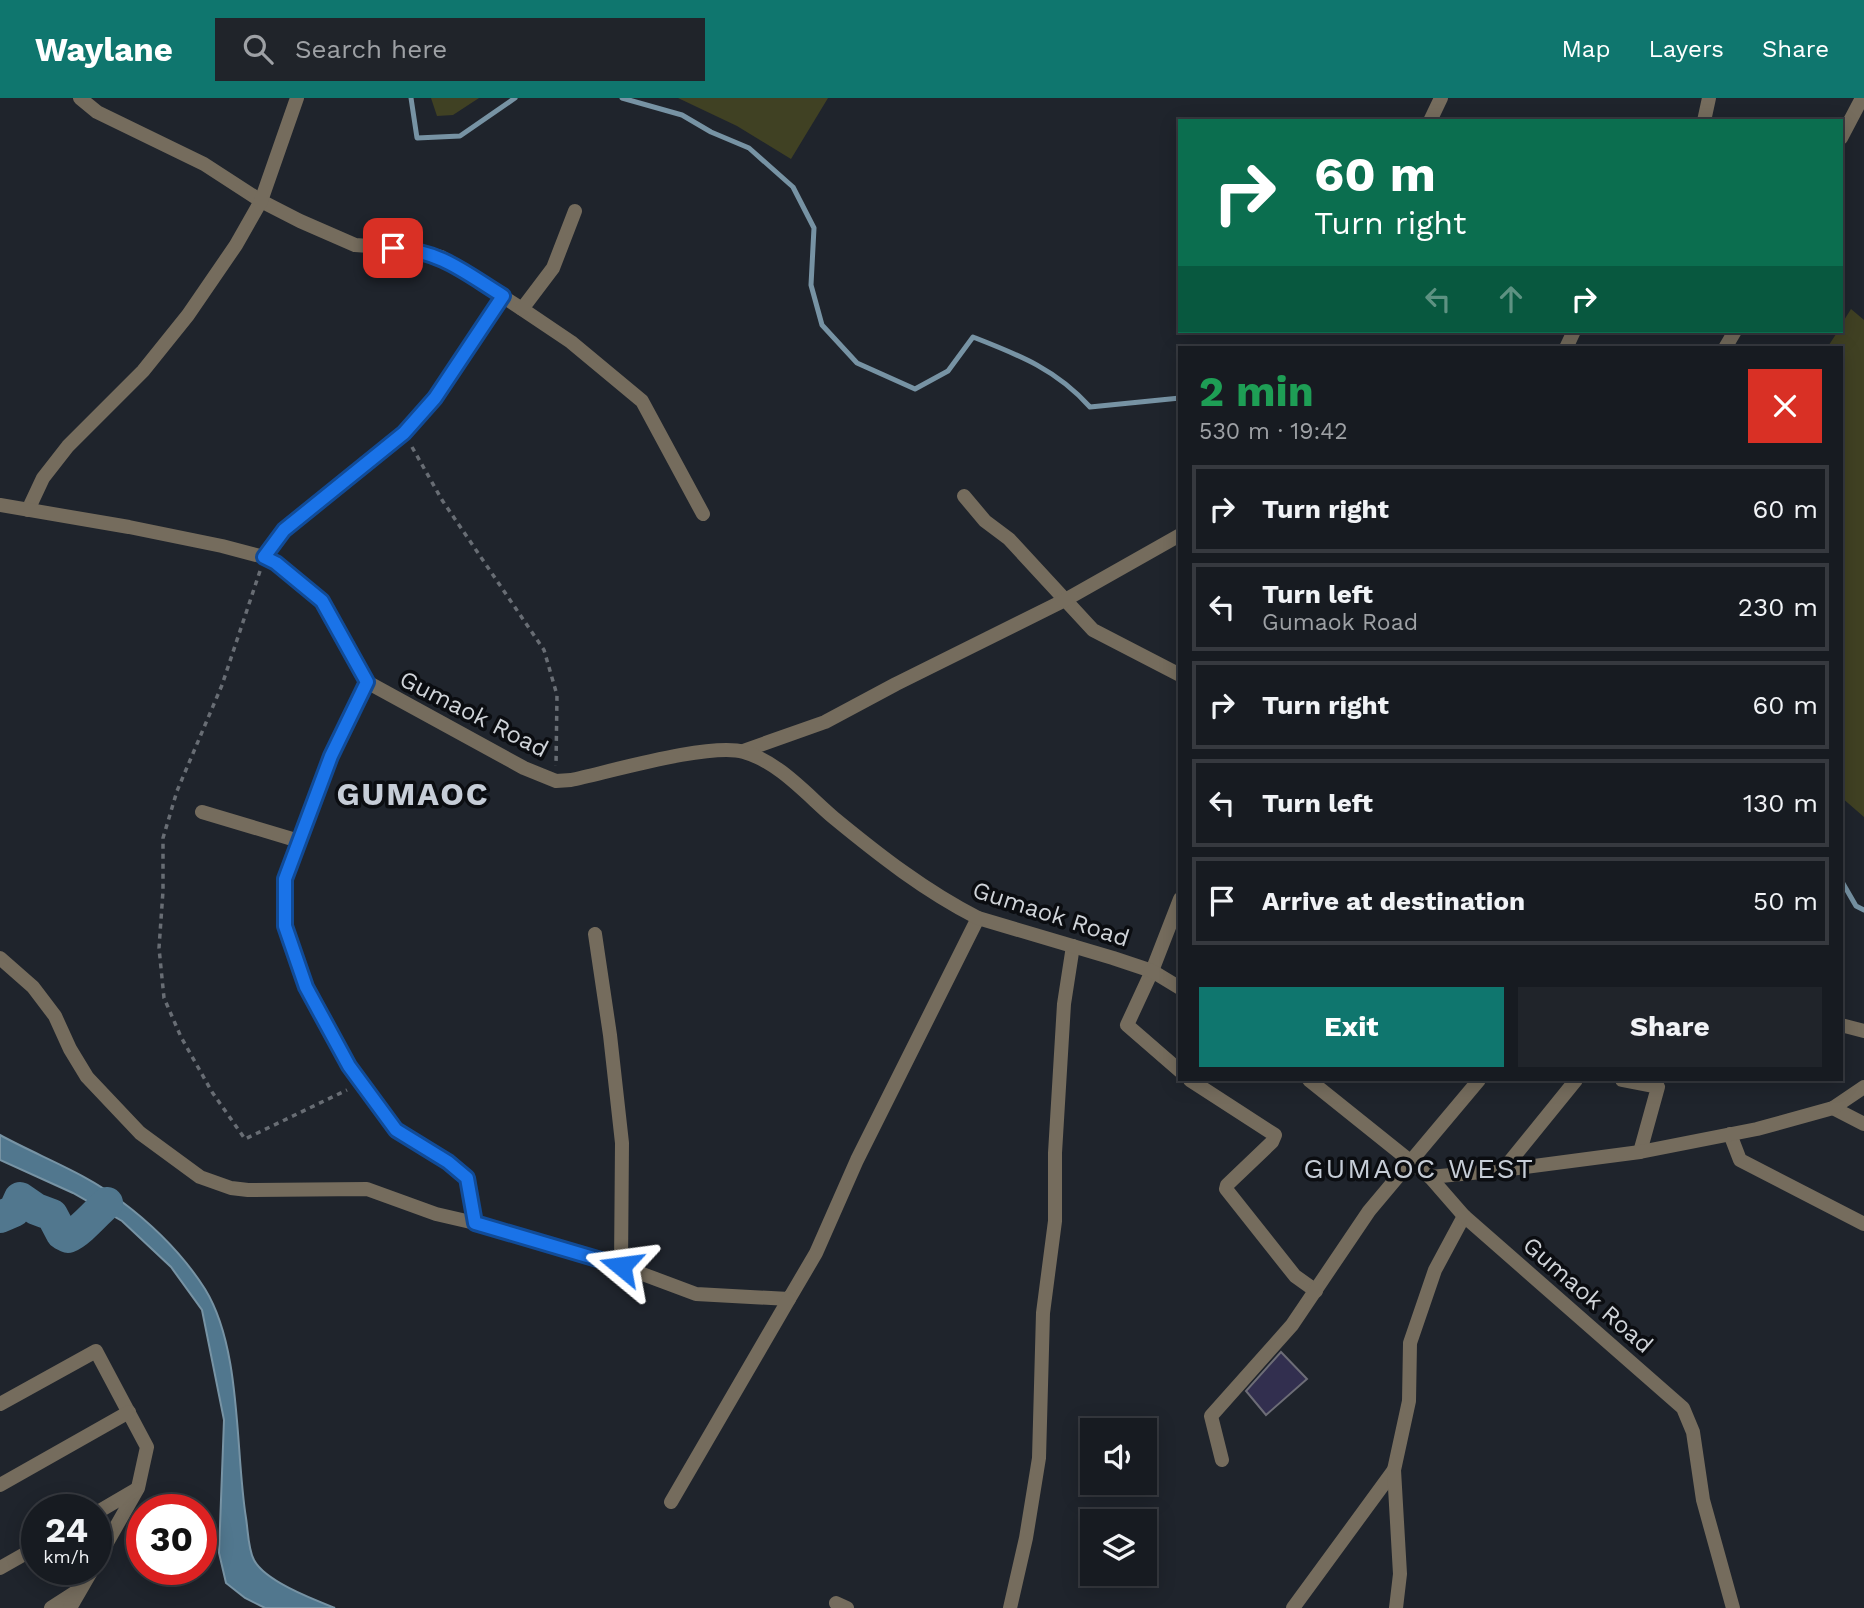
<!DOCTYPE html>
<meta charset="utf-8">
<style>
body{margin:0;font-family:"Work Sans",sans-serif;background:#20242a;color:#f1f3f6;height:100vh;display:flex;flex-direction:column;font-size:26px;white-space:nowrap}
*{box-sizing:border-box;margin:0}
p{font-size:23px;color:#9ea1a5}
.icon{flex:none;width:38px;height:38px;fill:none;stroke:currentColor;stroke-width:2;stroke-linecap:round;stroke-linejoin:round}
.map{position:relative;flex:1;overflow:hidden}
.sheet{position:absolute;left:1178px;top:248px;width:665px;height:735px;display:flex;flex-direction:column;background:#171b21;border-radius:0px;box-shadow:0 4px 18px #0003,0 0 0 2px #36393f}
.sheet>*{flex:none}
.guide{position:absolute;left:1178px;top:21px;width:665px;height:214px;border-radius:0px;box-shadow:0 4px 18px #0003,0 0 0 2px #36393f;background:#0b6e4f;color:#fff;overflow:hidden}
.tools{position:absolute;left:1080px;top:1320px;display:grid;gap:14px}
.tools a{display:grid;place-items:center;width:77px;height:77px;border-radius:0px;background:#171b21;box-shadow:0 4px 18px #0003,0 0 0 2px #36393f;font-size:35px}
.speed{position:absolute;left:21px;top:1396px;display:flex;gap:14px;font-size:35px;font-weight:700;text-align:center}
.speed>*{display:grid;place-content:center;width:91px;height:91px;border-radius:50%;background:#171b21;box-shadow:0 4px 18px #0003,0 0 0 2px #36393f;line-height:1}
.speed small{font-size:18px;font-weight:400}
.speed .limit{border:10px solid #d22;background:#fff;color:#111}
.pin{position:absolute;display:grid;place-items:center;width:60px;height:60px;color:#fff;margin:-30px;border-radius:14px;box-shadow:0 4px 10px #0006}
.me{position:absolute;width:77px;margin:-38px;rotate:286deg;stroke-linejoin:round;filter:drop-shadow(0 0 5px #0008)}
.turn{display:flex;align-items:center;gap:24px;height:147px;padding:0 21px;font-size:32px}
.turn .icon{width:91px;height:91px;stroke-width:2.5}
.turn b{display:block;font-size:49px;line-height:60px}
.lanes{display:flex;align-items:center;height:66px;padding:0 21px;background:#0003;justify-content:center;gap:35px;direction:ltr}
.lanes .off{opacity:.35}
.round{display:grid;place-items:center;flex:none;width:74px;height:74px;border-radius:0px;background:#20242a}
.overview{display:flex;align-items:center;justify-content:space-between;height:119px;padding:0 21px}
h1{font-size:42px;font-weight:700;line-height:52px;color:#1e9e55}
.primary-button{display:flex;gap:14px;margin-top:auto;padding:14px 21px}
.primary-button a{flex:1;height:80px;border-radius:0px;background:#0f766e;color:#fff;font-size:28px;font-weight:700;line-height:80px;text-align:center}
.primary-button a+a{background:#20242a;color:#f1f3f6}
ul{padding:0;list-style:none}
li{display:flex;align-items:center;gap:21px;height:88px;margin:0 14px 10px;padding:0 7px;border:4px solid #36393f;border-radius:0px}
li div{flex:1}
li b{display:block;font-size:26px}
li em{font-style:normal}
header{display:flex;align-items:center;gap:42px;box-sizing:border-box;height:98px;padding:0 35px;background:#0f766e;color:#fff}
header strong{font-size:33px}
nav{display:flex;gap:38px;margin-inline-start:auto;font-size:24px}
.search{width:490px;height:63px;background:#20242a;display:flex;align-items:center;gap:18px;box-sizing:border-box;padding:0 24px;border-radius:0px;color:#9ea1a5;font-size:26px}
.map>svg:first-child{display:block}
</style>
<header>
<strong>Waylane</strong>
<div class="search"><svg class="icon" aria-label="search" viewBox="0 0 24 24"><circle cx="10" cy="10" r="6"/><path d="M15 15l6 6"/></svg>Search here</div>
<nav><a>Map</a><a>Layers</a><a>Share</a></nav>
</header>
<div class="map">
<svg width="1864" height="1510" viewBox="0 0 1864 1510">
<rect width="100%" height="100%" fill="#1f242c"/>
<g fill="#404123">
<polygon points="431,0 479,0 453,17 437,18"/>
<polygon points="678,0 828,0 791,61 737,28"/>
<polygon points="1851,211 1864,222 1864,719 1841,699 1841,250 1827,250 1838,233 1841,233 1841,227"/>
</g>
<path fill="#51778e" stroke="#7793a4" stroke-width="2" d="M 0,1037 C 40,1059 86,1075 121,1103 C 153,1127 184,1158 205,1191 C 242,1251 235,1352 246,1420 C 248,1432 248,1451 254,1462 C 265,1483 312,1501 335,1510 L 265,1510 L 245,1500 L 226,1485 L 219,1455 L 224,1322 L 202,1212 L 171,1169 L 122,1123 L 73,1095 L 0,1062 Z"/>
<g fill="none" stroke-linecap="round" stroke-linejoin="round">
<g stroke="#7793a4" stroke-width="5">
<polyline points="411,0 417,40 460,38 515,0"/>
<path d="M 622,0 L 682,17 L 711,34 L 749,50 L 793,89 L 814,130 L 811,187 L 822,227 L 857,265 L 915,291 L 948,273 L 973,239 C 1019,257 1056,271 1090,309 L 1180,300"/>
<polyline points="1841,782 1856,808 1864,812"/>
</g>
<path stroke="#51778e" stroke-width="32" d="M 0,1119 L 14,1113 L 20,1100 L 36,1111 L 52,1117 L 62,1136 L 68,1139 C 79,1135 97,1114 107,1105"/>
</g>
<polygon fill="#322f4f" stroke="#6d6d77" stroke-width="2" points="1281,1254 1307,1281 1266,1317 1246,1293"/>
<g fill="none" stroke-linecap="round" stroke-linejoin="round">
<g stroke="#686d74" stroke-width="3.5" stroke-dasharray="5 5" stroke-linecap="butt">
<polyline points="412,349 442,402 544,552 557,597 556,668"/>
<polyline points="260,473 222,587 177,693 163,740 163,793 159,850 164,900 181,939 212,994 245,1041 347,992"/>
</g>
<g stroke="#756c5d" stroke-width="14">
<polyline points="80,0 97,14 204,66 261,103 300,123 355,147 412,151 441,159 522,211 571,244 642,303 703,416"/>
<polyline points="1430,23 1441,0"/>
<polyline points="1704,23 1709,0"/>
<polyline points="1841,40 1862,0"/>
<polyline points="522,211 553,170 575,113"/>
<polyline points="1566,250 1574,233"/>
<polyline points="1725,250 1735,233"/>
<polyline points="964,398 985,423 1009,441 1093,532 1180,577"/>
<polyline points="28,412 43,380 68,348 143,273 188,217 236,147 261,103 297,0"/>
<polyline points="264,459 284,432 404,335 435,300 503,198"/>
<polyline points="367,584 331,658 285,781 285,828 306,889 349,968 396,1032 448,1064 467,1080 475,1125 621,1168 696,1196 789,1201 816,1155 857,1062 978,820"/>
<polyline points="743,653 825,624 896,586 1065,502 1180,437"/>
<polyline points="202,714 299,743"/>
<polyline points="1180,801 1152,873 1127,927 1180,973"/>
<polyline points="595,836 610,937 622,1045 621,1168"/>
<polyline points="0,860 33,889 55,918 70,951 87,979 140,1035 200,1079 231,1090 248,1092 367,1091 436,1116 475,1125"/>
<polyline points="1841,927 1864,933"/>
<polyline points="1190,982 1275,1037 1272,1044 1227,1087 1226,1091 1295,1178 1316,1193"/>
<polyline points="1622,982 1658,989 1640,1054"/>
<polyline points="1833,1010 1864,1026"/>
<polyline points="1730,1036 1740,1062 1864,1126"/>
<polyline points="1503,1072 1576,982"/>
<polyline points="1430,1079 1503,1072 1640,1054 1757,1031 1833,1010 1864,989"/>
<polyline points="0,1306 96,1253 147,1349 138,1390 96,1464"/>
<polyline points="1222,1362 1211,1318 1292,1227 1369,1113 1479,982"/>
<polyline points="0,1387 129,1314"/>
<polyline points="671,1404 789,1201"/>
<polyline points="96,1415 137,1391"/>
<polyline points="0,1470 37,1449"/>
<polyline points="836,1505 847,1510"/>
<polyline points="51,1510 79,1492"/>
<polyline points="70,1510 92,1472"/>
<polyline points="1010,1510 1026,1440 1039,1360 1043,1215 1055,1123 1055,1055 1064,906 1073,848"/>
<polyline points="1293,1510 1394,1372"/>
<polyline points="1396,1510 1400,1476 1394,1372 1409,1303 1410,1245 1435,1172 1464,1118"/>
</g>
<g stroke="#756c5d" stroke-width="14">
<path d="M 0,407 L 129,429 L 222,448 L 264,459 L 276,465 L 322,503 L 367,584 L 524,670 L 556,683 L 571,682 C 609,674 711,644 744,654 C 779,664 807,697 834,720 C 879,757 925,793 978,820 L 1113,860 L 1152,873 L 1180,890"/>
<polyline points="1309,982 1430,1079 1464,1118 1683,1310 1693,1334 1703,1402 1733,1510"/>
</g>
</g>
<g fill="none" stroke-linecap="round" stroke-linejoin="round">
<g stroke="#114b97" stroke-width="18">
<path id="route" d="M 393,150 C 441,153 464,174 503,198 L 435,300 L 404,335 L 284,432 L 264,459 L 276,465 L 322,503 L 367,584 L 331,658 L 285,781 L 285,828 L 306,889 L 349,968 L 396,1032 L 448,1064 L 467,1080 L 475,1125 L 621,1168"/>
</g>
<use href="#route" stroke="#1a73e8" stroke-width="12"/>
</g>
<g text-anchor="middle" stroke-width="7" stroke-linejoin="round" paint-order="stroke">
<g font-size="24" fill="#d0d4d9" stroke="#0b0d11">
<text transform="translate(474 616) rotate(27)" y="8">Gumaok Road</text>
<text transform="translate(1051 816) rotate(18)" y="8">Gumaok Road</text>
<text transform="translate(1588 1197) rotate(41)" y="8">Gumaok Road</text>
</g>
<g font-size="28" letter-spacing="2" fill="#c6cdd7" stroke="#0b0d11">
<text x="1419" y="1080">GUMAOC WEST</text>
</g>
<g font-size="32" font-weight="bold" letter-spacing="2" fill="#c6cdd7" stroke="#0b0d11">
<text x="413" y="707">GUMAOC</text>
</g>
</g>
</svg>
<div class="tools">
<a><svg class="icon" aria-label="sound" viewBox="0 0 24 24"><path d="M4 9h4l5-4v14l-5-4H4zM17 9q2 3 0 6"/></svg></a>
<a><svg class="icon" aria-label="layers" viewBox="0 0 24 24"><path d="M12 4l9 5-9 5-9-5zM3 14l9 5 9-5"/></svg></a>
</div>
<div class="speed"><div>24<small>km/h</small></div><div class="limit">30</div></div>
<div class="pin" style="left:393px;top:150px;background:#d93025"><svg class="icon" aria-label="arrive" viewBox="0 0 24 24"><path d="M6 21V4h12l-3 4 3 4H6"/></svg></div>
<svg class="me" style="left:621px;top:1168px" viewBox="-20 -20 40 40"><path d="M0-17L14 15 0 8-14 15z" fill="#1a73e8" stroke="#fff" stroke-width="4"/></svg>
<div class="guide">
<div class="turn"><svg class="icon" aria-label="right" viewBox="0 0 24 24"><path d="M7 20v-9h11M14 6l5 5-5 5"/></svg><div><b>60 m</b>Turn right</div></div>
<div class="lanes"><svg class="icon off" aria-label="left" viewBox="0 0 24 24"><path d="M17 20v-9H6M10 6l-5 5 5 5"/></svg><svg class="icon off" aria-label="ahead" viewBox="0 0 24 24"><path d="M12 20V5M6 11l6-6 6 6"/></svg><svg class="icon" aria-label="right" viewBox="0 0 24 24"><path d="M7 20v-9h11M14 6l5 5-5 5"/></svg></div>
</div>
<section class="sheet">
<div class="overview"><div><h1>2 min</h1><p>530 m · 19:42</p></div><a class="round" style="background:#d93025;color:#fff"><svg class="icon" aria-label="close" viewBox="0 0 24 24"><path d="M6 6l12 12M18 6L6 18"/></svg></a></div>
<ul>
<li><svg class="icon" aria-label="right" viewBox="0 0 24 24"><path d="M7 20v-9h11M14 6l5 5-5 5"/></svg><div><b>Turn right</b></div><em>60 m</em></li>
<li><svg class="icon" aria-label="left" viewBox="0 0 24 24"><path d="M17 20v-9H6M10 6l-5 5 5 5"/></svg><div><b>Turn left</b><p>Gumaok Road</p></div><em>230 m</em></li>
<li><svg class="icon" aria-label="right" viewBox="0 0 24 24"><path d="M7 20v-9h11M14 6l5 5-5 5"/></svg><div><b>Turn right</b></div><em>60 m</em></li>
<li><svg class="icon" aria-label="left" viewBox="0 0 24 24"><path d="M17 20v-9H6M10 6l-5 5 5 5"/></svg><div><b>Turn left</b></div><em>130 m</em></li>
<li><svg class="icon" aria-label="arrive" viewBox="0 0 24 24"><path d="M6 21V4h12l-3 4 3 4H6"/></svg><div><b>Arrive at destination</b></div><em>50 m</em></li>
</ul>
<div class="primary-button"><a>Exit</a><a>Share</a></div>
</section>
</div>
